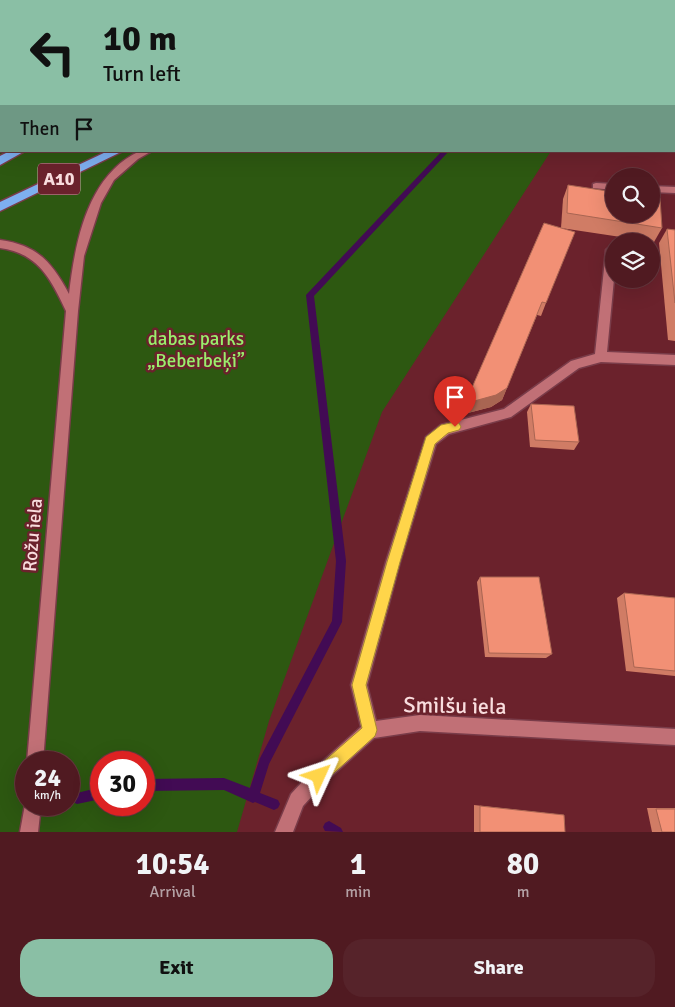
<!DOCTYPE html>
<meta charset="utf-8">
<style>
body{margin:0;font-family:Signika,sans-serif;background:#56232a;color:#f1f3f6;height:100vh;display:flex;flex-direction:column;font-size:19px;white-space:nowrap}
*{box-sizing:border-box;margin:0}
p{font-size:16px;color:#b4a1a5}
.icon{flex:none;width:28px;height:28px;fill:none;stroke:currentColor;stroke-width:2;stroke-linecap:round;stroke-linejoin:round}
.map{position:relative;height:832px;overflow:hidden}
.drawer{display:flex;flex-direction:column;background:#501a21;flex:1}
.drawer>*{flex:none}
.guide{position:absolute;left:0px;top:0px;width:675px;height:152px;box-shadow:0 5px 20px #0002,0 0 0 1px #67383f;background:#8abfa5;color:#111;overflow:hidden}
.fabs{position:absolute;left:605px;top:168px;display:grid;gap:10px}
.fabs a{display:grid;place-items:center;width:55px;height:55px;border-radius:50%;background:#501a21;box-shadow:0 5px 20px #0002,0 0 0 1px #67383f;font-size:25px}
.speed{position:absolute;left:15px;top:751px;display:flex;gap:10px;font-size:25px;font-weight:700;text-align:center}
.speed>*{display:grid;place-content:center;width:65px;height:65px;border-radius:50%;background:#501a21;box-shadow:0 5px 20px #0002,0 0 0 1px #67383f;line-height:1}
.speed small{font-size:12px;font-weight:400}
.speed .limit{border:8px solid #d22;background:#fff;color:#111}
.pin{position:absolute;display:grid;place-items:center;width:42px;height:42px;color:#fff;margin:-51px -21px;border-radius:50% 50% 50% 0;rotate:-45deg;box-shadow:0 0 5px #0007}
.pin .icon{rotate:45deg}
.me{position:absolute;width:55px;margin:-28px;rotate:48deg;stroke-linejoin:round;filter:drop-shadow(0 0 4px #0008)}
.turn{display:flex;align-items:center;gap:18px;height:105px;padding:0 20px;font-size:22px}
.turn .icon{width:65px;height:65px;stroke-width:2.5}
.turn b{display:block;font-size:35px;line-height:42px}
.then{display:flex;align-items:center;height:48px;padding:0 20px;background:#0003;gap:10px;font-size:19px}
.eta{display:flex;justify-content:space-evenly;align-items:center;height:85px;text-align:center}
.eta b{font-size:30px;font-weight:700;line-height:35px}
.primary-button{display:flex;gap:10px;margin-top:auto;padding:10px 20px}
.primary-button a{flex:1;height:58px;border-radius:20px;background:#8abfa5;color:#111;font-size:20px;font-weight:700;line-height:58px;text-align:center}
.primary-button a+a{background:#56232a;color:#f1f3f6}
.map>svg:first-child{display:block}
</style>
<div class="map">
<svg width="675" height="832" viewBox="0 0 675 832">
<rect width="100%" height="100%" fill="#6b222c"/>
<path fill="#2d5811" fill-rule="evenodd" d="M 0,0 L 675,0 L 674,59 L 674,1 L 1,1 L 1,151 L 551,151 L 382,412 L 269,721 L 237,832 L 0,832 ZM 26,762 L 69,762 L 69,805 L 26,805 ZM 101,762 L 144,762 L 144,805 L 101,805 Z"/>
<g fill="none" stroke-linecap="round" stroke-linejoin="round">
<g fill="#420b54" fill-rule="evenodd">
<polygon points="1,53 1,57 0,58 0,54"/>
<polygon points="442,151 449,151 314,296 346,561 342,622 269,764 260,793 278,800 280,804 278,808 274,810 255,802 253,803 224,790 144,791 144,779 224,778 250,788 260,758 332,621 336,561 306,295"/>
<polygon points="101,787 101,799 77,804 73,802 71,798 73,794"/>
<polygon points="329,821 341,828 343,832 325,831 323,827 325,823"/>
</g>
<g stroke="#793c49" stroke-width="3">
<g id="minor">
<rect x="674" y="118" width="1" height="6"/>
<path d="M 140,151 L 152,151 L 138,159 L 114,180 L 101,203 L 84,256 L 78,311 L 43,762 L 27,762 L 66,311 C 51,279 38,253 0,248 L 0,240 C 37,245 52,262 69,294 C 75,243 87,175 140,151 Z"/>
<polygon points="596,183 614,184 614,190 593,188 593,184"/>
<polygon points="651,186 675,187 675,193 651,192"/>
<polygon points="611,246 614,247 614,279 607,352 675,355 675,365 601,362 579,368 511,417 449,434 436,444 400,562 367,685 376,721 420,715 675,729 675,745 420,731 374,738 325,782 303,806 293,832 275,832 291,794 313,770 361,727 351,685 386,562 426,437 441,425 504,409 571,361 595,354 606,250"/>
<polygon points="26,799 26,805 41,805 38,832 20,832"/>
</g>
</g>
<g stroke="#793c49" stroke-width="3">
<g id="highway">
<polygon points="10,151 25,151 0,165 0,156"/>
<polygon points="108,151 123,151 0,211 0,202"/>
</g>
</g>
<use href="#minor" fill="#c17076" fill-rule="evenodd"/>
<use href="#highway" fill="#7eaff0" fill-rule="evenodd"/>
</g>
<g fill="#d07c65">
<rect x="674" y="56" width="1" height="49"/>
<polygon points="568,185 662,228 654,242 561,228 563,199"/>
<polygon points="544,223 546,303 541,316 537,315 502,400 491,407 464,414 464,410 467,399"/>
<polygon points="667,229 675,230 675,341 668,340 659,243"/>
<polygon points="531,404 579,442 574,450 530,447 527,412"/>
<polygon points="480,577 552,654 546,658 485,657 477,582"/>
<polygon points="624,593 675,598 675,676 626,671 617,598"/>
<polygon points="474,805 564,815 565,832 474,832"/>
<polygon points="647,808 675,808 675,832 652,832"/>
</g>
<polygon fill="#a96552" points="507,388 502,400 491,407 464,414 467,403"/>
<g fill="#f29075" stroke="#a96552">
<rect x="674" y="56" width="1" height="30"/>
<polygon points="568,185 614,192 614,214 651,214 651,197 660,198 662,228 567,213"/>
<polygon points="544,223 575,232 546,303 542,302 507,388 496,395 467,403 467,399"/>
<polygon points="667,229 675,230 675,303"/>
<polygon points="531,404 574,406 579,442 535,440"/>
<polygon points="480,577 539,577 552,654 489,653"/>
<polygon points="624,593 675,598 675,671 634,667"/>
<polygon points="480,806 564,815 565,832 480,832"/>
<polygon points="656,809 675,809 675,832 662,832"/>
</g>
<polygon fill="#ffd54a" stroke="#a68a30" points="455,422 459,423 461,427 459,430 448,433 435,444 400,562 366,685 377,730 375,736 325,781 319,783 314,781 311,776 314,770 362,728 352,685 387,562 426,437 441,425"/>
<g text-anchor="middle" stroke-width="5" stroke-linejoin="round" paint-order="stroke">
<rect fill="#6b222c" stroke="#cea5a9" stroke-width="1" x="38" y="163.5" width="42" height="31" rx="4"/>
<g font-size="18" font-weight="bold" fill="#f9ddde">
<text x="59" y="185">A10</text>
</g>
<g font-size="19" fill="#99ef6c" stroke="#6b222c">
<text x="196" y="345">dabas parks<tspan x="196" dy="22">„Beberbeķi”</tspan></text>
</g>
<g font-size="19" fill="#f9ddde" stroke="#6b222c">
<text transform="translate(32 535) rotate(-85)" y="7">Rožu iela</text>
</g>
<g font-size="22" fill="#f9ddde" stroke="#6b222c">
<text transform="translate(455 705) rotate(1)" y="8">Smilšu iela</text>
</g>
</g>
</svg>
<div class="fabs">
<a><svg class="icon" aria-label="search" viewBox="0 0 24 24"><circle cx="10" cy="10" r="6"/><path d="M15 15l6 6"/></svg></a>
<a><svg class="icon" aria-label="layers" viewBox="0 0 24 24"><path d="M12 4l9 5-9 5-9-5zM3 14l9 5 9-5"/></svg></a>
</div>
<div class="speed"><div>24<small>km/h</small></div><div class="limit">30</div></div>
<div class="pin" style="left:455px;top:427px;background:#d93025"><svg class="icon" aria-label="arrive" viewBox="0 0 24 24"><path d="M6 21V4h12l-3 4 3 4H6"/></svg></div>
<svg class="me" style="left:319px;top:776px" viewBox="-20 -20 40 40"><path d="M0-17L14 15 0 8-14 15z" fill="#ffd54a" stroke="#fff" stroke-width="4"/></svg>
<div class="guide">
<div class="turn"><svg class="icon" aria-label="left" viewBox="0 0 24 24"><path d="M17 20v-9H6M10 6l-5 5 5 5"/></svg><div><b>10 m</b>Turn left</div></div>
<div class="then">Then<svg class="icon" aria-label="arrive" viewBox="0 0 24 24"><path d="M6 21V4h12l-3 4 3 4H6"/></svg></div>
</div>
</div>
<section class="drawer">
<div class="eta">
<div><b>10:54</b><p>Arrival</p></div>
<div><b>1</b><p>min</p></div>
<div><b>80</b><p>m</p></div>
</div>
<div class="primary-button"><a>Exit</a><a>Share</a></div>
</section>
